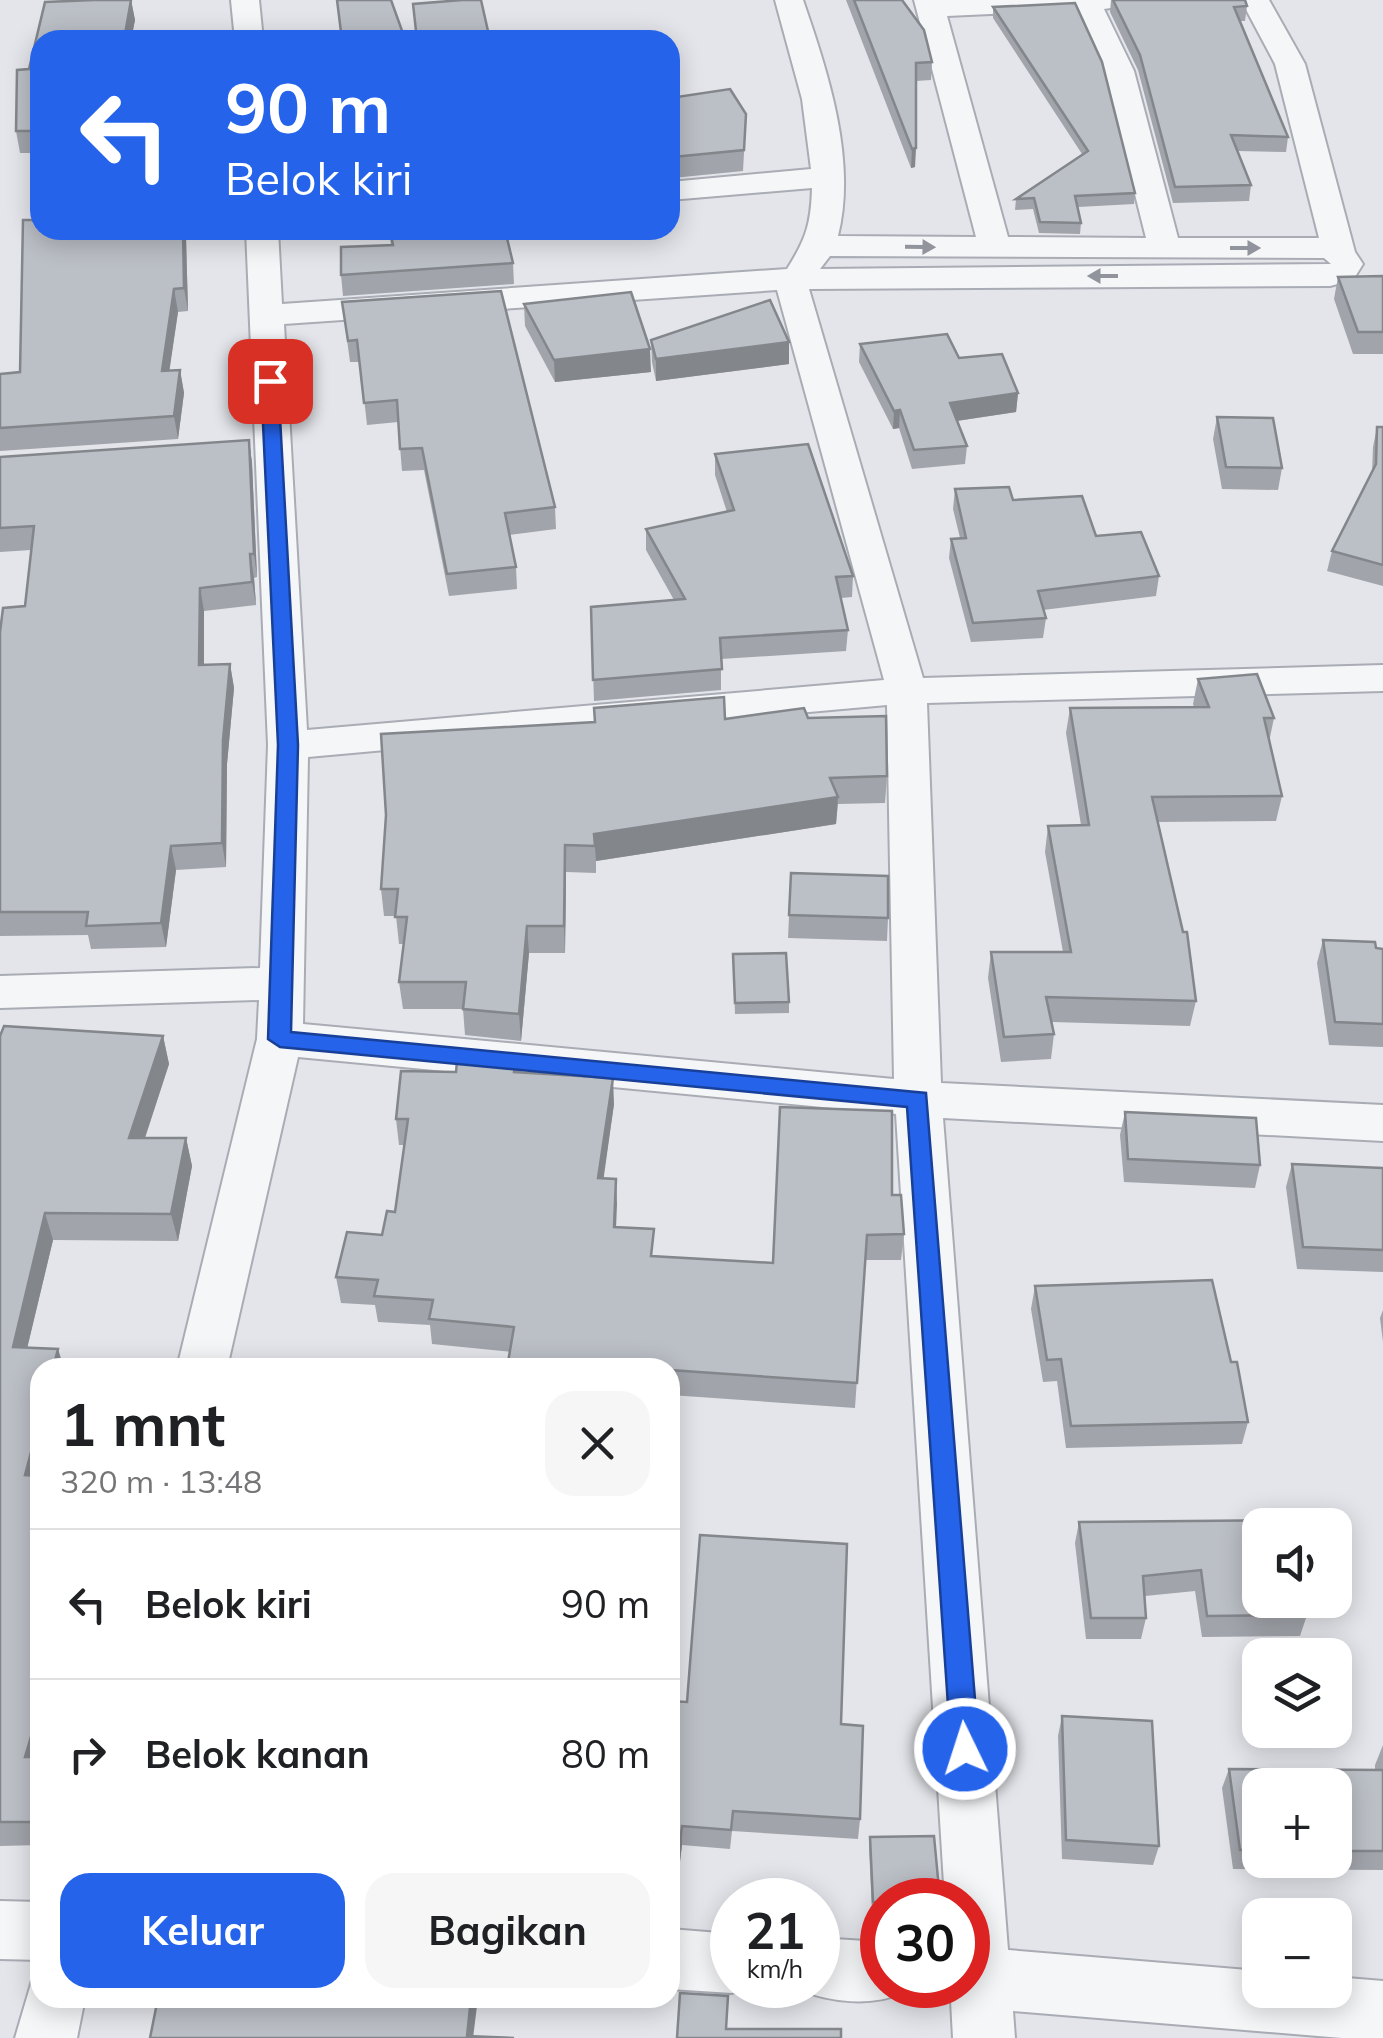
<!DOCTYPE html>
<html lang="id">
<meta charset="utf-8">
<style>
body{margin:0;font-family:Mulish,sans-serif;background:#f6f6f6;color:#202124;height:100vh;display:flex;flex-direction:column;font-size:38px;white-space:nowrap}
*{box-sizing:border-box;margin:0}
p{font-size:32px;color:#757577}
.icon{flex:none;width:55px;height:55px;fill:none;stroke:currentColor;stroke-width:2;stroke-linecap:round;stroke-linejoin:round}
.map{position:relative;flex:1;overflow:hidden}
.panel{position:absolute;left:30px;top:1358px;width:650px;height:650px;display:flex;flex-direction:column;background:#fff;border-radius:30px;box-shadow:0 5px 25px #0003}
.panel>*{flex:none}
.banner{position:absolute;left:30px;top:30px;width:650px;height:210px;border-radius:30px;box-shadow:0 5px 25px #0003;background:#2563eb;color:#fff;overflow:hidden}
.fabs{position:absolute;left:1242px;top:1508px;display:grid;gap:20px}
.fabs a{display:grid;place-items:center;width:110px;height:110px;border-radius:20px;background:#fff;box-shadow:0 5px 25px #0003;font-size:50px}
.speed{position:absolute;left:710px;top:1878px;display:flex;gap:20px;font-size:50px;font-weight:700;text-align:center}
.speed>*{display:grid;place-content:center;width:130px;height:130px;border-radius:50%;background:#fff;box-shadow:0 5px 25px #0003;line-height:1}
.speed small{font-size:25px;font-weight:400}
.speed .limit{border:15px solid #d22;background:#fff;color:#111}
.pin{position:absolute;display:grid;place-items:center;width:85px;height:85px;color:#fff;margin:-42px;border-radius:20px;box-shadow:0 5px 15px #0006}
.me{position:absolute;width:110px;margin:-55px;rotate:356deg;stroke-linejoin:round;filter:drop-shadow(0 0 8px #0008)}
.turn{display:flex;align-items:center;gap:35px;height:210px;padding:0 30px;font-size:45px}
.turn .icon{width:130px;height:130px;stroke-width:2.5}
.turn b{display:block;font-size:70px;line-height:85px}
.round{display:grid;place-items:center;flex:none;width:105px;height:105px;border-radius:30px;background:#f6f6f6}
.headline{display:flex;align-items:center;justify-content:space-between;height:170px;padding:0 30px}
h1{font-size:60px;font-weight:700;line-height:75px}
.button{display:flex;gap:20px;margin-top:auto;padding:20px 30px}
.button a{flex:1;height:115px;border-radius:30px;background:#2563eb;color:#fff;font-size:40px;font-weight:700;line-height:115px;text-align:center}
.button a+a{background:#f6f6f6;color:#202124}
ul{padding:0;list-style:none}
li{display:flex;align-items:center;gap:30px;height:150px;padding:0 30px;border-top:2px solid #e0e0e0}
li div{flex:1}
li b{display:block;font-size:38px}
li em{font-style:normal}
.map>svg:first-child{display:block}
</style>
<div class="map">
<svg width="1383" height="2038" viewBox="0 0 1383 2038">
<rect width="100%" height="100%" fill="#e3e5ea"/>
<g fill="none" stroke-linecap="round" stroke-linejoin="round">
<g stroke="#a9acb4" stroke-width="4">
<g id="street">
<polygon points="231,0 259,0 263,40 235,40"/>
<path d="M 775,0 L 803,0 C 828,73 857,160 838,236 L 976,237 L 914,0 L 1128,0 L 1124,6 L 1104,9 L 1134,71 L 1178,238 L 1319,238 L 1275,64 L 1241,0 L 1269,0 L 1305,64 L 1355,252 L 1363,264 L 1353,280 L 1330,286 L 809,289 L 923,678 L 1383,665 L 1383,691 L 927,703 L 941,1083 L 1383,1105 L 1383,1141 L 943,1118 L 1008,1950 L 1260,1971 L 1260,1990 L 1335,1990 L 1335,1977 L 1383,1981 L 1383,2038 L 1342,2038 L 1013,2011 L 1015,2038 L 953,2038 L 951,2000 L 941,1985 L 968,1985 L 968,1900 L 945,1900 L 896,1114 L 298,1057 L 227,1368 L 177,1368 L 257,1039 L 259,1000 L 0,1008 L 0,976 L 260,968 L 268,745 L 246,230 L 278,230 L 282,304 L 787,269 C 806,239 811,224 812,188 L 670,200 L 670,182 L 811,169 L 802,99 ZM 1076,10 L 1104,71 L 1146,238 L 1008,237 L 947,16 ZM 830,256 L 1324,258 L 1331,264 L 820,269 ZM 777,290 L 884,680 L 307,730 L 284,324 ZM 887,705 L 894,1079 L 303,1024 L 308,757 Z"/>
<polygon points="0,1901 40,1902 40,1960 0,1959"/>
<polygon points="670,1929 732,1934 732,1985 751,1985 732,1993 670,1989"/>
<path d="M 818,1938 L 882,1942 L 882,1985 L 907,1985 L 903,1993 C 870,2007 829,2002 797,1989 L 795,1985 L 818,1985 Z"/>
<polygon points="40,1974 40,1998 85,1998 77,2038 15,2038 33,1977"/>
</g>
</g>
<use href="#street" fill="#f5f6f8" fill-rule="evenodd"/>
</g>
<g fill="#a1a4aa" fill-rule="evenodd">
<polygon points="94,0 131,0 135,20 131,40 40,40 40,153 20,153 16,131 17,70 29,69 45,2"/>
<polygon points="846,0 902,0 932,62 931,80 916,81 915,167 911,168"/>
<polygon points="1111,0 1245,0 1247,6 1245,21 1240,21 1288,137 1286,152 1237,151 1251,185 1249,201 1173,203 1138,70 1110,12"/>
<polygon points="993,7 1135,193 1134,204 1078,207 1081,223 1080,234 1039,233 1033,209 1015,210 1016,199 1082,154 993,18"/>
<polygon points="670,98 745,135 743,171 673,178 670,173"/>
<polygon points="40,220 40,230 207,230 206,235 186,237 188,311 178,312 169,370 180,370 184,393 178,439 0,451 0,374 20,372"/>
<polygon points="389,230 505,230 513,263 514,284 343,296 341,275 391,245"/>
<polygon points="1383,276 1383,354 1353,354 1334,299 1338,277"/>
<polygon points="342,302 555,507 556,529 509,535 516,567 517,589 449,596 424,470 402,471 398,422 367,425 360,362 350,362"/>
<polygon points="524,304 651,372 555,382 525,326"/>
<polygon points="651,340 789,342 789,364 656,381 652,362"/>
<polygon points="860,344 959,358 1018,393 1016,412 957,421 967,446 965,464 912,469 899,428 893,429 859,362"/>
<polygon points="1217,417 1282,468 1278,490 1222,489 1213,439"/>
<polygon points="1377,427 1383,427 1383,586 1327,571 1332,551 1372,473 1373,447"/>
<polygon points="249,440 252,463 257,577 254,578 256,605 204,611 204,665 230,664 234,688 227,764 226,867 176,870 166,947 91,949 88,935 0,936 0,632 25,606 31,550 0,552 0,457"/>
<polygon points="715,454 853,576 852,597 841,598 848,630 846,651 721,659 721,690 594,701 591,607 674,600 646,550 646,529 727,512 715,475"/>
<polygon points="955,489 1013,500 1096,536 1159,576 1156,596 1043,610 1046,618 1043,638 971,642 949,558 951,539 960,538 953,509"/>
<polygon points="1198,679 1274,718 1269,742 1282,796 1276,821 1158,822 1196,1001 1190,1026 1052,1022 1054,1034 1051,1059 1001,1062 988,978 991,952 1063,952 1045,852 1048,826 1081,825 1066,733 1070,708 1194,707 1193,704"/>
<polygon points="808,718 887,776 885,803 838,804 836,824 596,861 596,873 566,872 565,953 529,953 521,1041 465,1035 463,1009 403,1009 399,982 404,944 399,944 396,916 384,916 381,889 725,719"/>
<polygon points="791,873 888,918 887,941 788,938"/>
<polygon points="1323,940 1383,949 1383,1047 1329,1045 1317,963"/>
<polygon points="733,954 789,1002 789,1013 735,1014"/>
<polygon points="0,1036 163,1036 169,1064 145,1138 186,1138 192,1166 178,1241 53,1240 27,1348 40,1368 40,1845 0,1846"/>
<polygon points="516,1055 517,1072 614,1104 603,1178 616,1179 616,1227 654,1256 773,1263 892,1195 904,1234 901,1260 865,1260 855,1408 670,1395 670,1368 432,1344 430,1325 378,1322 375,1305 341,1303 336,1277 382,1235 395,1212 404,1145 399,1145 396,1119 456,1072"/>
<polygon points="1125,1112 1260,1165 1255,1188 1124,1182 1120,1135"/>
<polygon points="1292,1164 1383,1168 1383,1272 1297,1269 1286,1187"/>
<polygon points="1035,1286 1231,1362 1248,1422 1242,1444 1066,1448 1057,1381 1043,1382 1031,1309"/>
<polygon points="1383,1310 1383,1342 1380,1318"/>
<polygon points="1289,1520 1307,1615 1300,1636 1202,1637 1195,1591 1145,1596 1146,1618 1141,1639 1086,1639 1075,1543 1079,1522"/>
<polygon points="670,1701 841,1724 860,1819 858,1839 732,1831 730,1849 682,1845 678,1878 670,1877"/>
<polygon points="1062,1716 1159,1846 1153,1865 1062,1859 1058,1736"/>
<path d="M 1383,1745 L 1383,1870 L 1233,1869 L 1222,1788 L 1229,1769 L 1375,1770 L 1375,1765 ZM 1260,1785 L 1335,1785 L 1335,1860 L 1260,1860 Z"/>
<polygon points="870,1837 882,1900 882,1911 872,1912 869,1847"/>
</g>
<g fill="#83868b">
<polygon points="131,0 135,20 131,40 124,40"/>
<polygon points="916,148 915,167 911,168 912,149"/>
<polygon points="183,230 185,230 186,237 188,311 184,288"/>
<polygon points="174,289 178,312 166,394 162,371"/>
<polygon points="789,342 789,364 656,381 656,359"/>
<polygon points="650,349 651,372 555,382 554,360"/>
<polygon points="180,370 184,393 178,439 174,416"/>
<polygon points="1018,393 1016,412 949,422 950,403"/>
<polygon points="900,410 899,428 893,429 894,411"/>
<polygon points="249,440 252,463 257,577 254,554"/>
<polygon points="250,554 254,578 256,605 252,582"/>
<polygon points="200,588 204,611 204,689 199,665"/>
<polygon points="230,664 234,688 227,764 226,867 222,843 223,740"/>
<polygon points="838,797 836,824 596,861 594,834"/>
<polygon points="565,845 566,872 565,953 564,926"/>
<polygon points="171,846 176,870 166,947 161,923"/>
<polygon points="527,926 529,953 521,1041 519,1014"/>
<polygon points="163,1036 169,1064 136,1165 129,1138"/>
<polygon points="613,1078 614,1104 600,1204 598,1178"/>
<polygon points="186,1138 192,1166 178,1241 171,1214"/>
<polygon points="616,1179 617,1204 615,1253 614,1227"/>
<polygon points="45,1213 53,1240 21,1374 13,1347"/>
<polygon points="58,1349 64,1368 53,1368"/>
<polygon points="40,1418 40,1477 25,1475"/>
<polygon points="40,1706 40,1762 25,1757"/>
<polygon points="682,1826 682,1845 678,1878 678,1859"/>
<polygon points="471,1998 478,1998 473,2038 467,2036"/>
</g>
<g fill="#bbbfc6" stroke="#83868b" stroke-width="2.5">
<polygon points="94,0 131,0 124,40 40,40 40,131 16,131 17,70 29,69 45,2"/>
<polygon points="337,0 391,0 405,39 342,40"/>
<polygon points="462,0 481,0 490,40 417,40 413,4"/>
<polygon points="854,0 902,0 924,30 932,62 916,63 916,148 912,149"/>
<polygon points="1113,0 1245,0 1247,6 1234,7 1288,137 1231,135 1251,185 1175,187 1140,55"/>
<polygon points="1075,3 1102,62 1135,193 1075,196 1081,223 1040,222 1034,198 1016,199 1088,151 993,7"/>
<polygon points="730,89 746,114 744,150 673,157 670,152 670,98"/>
<polygon points="40,218 40,230 183,230 184,288 174,289 162,371 180,370 174,416 0,428 0,374 20,372 23,220 40,220"/>
<polygon points="390,230 505,230 513,263 341,275 341,247 393,245"/>
<polygon points="1383,276 1383,332 1358,332 1338,277"/>
<polygon points="501,291 555,507 505,513 516,567 447,574 422,448 400,449 397,400 364,403 357,340 348,341 342,302"/>
<polygon points="631,292 650,349 554,360 524,304"/>
<polygon points="770,300 789,342 656,359 651,340"/>
<polygon points="947,334 959,358 1002,354 1018,393 950,403 967,446 914,450 900,410 894,411 860,344"/>
<polygon points="1217,417 1273,418 1282,468 1226,467"/>
<polygon points="1377,427 1383,427 1383,565 1332,551 1376,464"/>
<polygon points="249,440 254,554 250,554 252,582 200,588 199,665 230,664 223,740 222,843 171,846 161,923 86,926 88,912 0,912 0,632 3,608 25,606 34,526 0,528 0,457"/>
<polygon points="808,444 853,576 836,577 848,630 720,638 722,669 593,680 591,607 685,599 646,529 734,510 715,454"/>
<polygon points="1009,487 1013,500 1082,496 1096,536 1141,532 1159,576 1038,591 1046,618 973,623 951,539 966,538 955,489"/>
<polygon points="1257,674 1274,718 1264,718 1282,796 1152,797 1183,932 1187,932 1196,1001 1046,997 1054,1034 1004,1037 991,952 1071,952 1048,826 1089,825 1070,708 1209,707 1198,679"/>
<polygon points="724,697 725,719 804,708 808,718 886,716 887,776 830,778 838,797 594,834 595,846 565,845 564,926 527,926 519,1014 463,1009 466,982 399,982 407,917 395,917 398,889 381,889 386,815 381,734 595,722 594,708"/>
<polygon points="791,873 888,876 888,918 789,915"/>
<polygon points="1323,940 1375,942 1376,948 1383,949 1383,1024 1335,1022"/>
<polygon points="786,953 789,1002 735,1003 733,954"/>
<polygon points="4,1026 163,1036 129,1138 186,1138 171,1214 45,1213 13,1347 58,1349 53,1368 40,1368 40,1418 25,1475 40,1476 40,1706 25,1757 40,1757 40,1822 0,1822 0,1036"/>
<polygon points="458,1050 516,1055 514,1072 613,1078 598,1178 616,1179 614,1227 654,1229 651,1256 773,1263 780,1107 892,1111 892,1195 901,1195 904,1234 867,1235 857,1383 670,1370 670,1368 507,1368 514,1327 429,1319 433,1300 374,1296 378,1280 336,1277 347,1232 382,1235 387,1211 395,1212 408,1119 396,1119 401,1071 456,1072"/>
<polygon points="1125,1112 1256,1118 1260,1165 1128,1159"/>
<polygon points="1292,1164 1383,1168 1383,1250 1303,1247"/>
<polygon points="1212,1280 1231,1362 1237,1362 1248,1422 1071,1426 1061,1359 1047,1360 1035,1286"/>
<polygon points="1289,1520 1290,1525 1260,1525 1260,1600 1304,1600 1307,1615 1207,1616 1201,1570 1143,1576 1146,1618 1091,1618 1079,1522"/>
<polygon points="700,1535 847,1544 841,1724 863,1726 860,1819 733,1811 731,1830 682,1826 678,1859 670,1858 670,1701 687,1702"/>
<polygon points="1062,1716 1152,1721 1159,1846 1066,1840"/>
<polygon points="1229,1769 1383,1770 1383,1851 1335,1851 1335,1785 1260,1785 1260,1850 1240,1850"/>
<polygon points="934,1836 940,1900 882,1900 882,1902 873,1902 870,1837"/>
<polygon points="680,1993 728,1996 726,2029 841,2029 841,2038 677,2038"/>
<polygon points="158,1998 206,2000 207,1998 471,1998 467,2036 514,2038 150,2038"/>
</g>
<defs><path id="oneway-solid" d="M-6-.8H1V-3.2L6.5 0L1 3.2V.8H-6Z" transform="scale(2.5)"/></defs>
<g fill="#91949c">
<use href="#oneway-solid" transform="translate(920 247) rotate(1)"/>
<use href="#oneway-solid" transform="translate(1245 248)"/>
<use href="#oneway-solid" transform="translate(1103 276) rotate(-180)"/>
</g>
<polygon fill="#2563eb" stroke="#184099" stroke-width="2.5" points="270,376 278,381 298,745 291,1032 926,1093 979,1749 975,1758 965,1762 955,1758 951,1749 907,1107 280,1047 268,1039 278,745 261,381"/>
</svg>
<div class="fabs">
<a><svg class="icon" aria-label="sound" viewBox="0 0 24 24"><path d="M4 9h4l5-4v14l-5-4H4zM17 9q2 3 0 6"/></svg></a>
<a><svg class="icon" aria-label="layers" viewBox="0 0 24 24"><path d="M12 4l9 5-9 5-9-5zM3 14l9 5 9-5"/></svg></a>
<a>+</a>
<a>−</a>
</div>
<div class="speed"><div>21<small>km/h</small></div><div class="limit">30</div></div>
<div class="pin" style="left:270px;top:381px;background:#d93025"><svg class="icon" aria-label="arrive" viewBox="0 0 24 24"><path d="M6 21V4h12l-3 4 3 4H6"/></svg></div>
<svg class="me" style="left:965px;top:1749px" viewBox="-20 -20 40 40"><circle r="17" fill="#2563eb" stroke="#fff" stroke-width="3"/><path d="M0-11L8 9 0 5-8 9z" fill="#fff"/></svg>
<div class="banner">
<div class="turn"><svg class="icon" aria-label="left" viewBox="0 0 24 24"><path d="M17 20v-9H6M10 6l-5 5 5 5"/></svg><div><b>90 m</b>Belok kiri</div></div>
</div>
<section class="panel">
<div class="headline"><div><h1>1 mnt</h1><p>320 m · 13:48</p></div><a class="round"><svg class="icon" aria-label="close" viewBox="0 0 24 24"><path d="M6 6l12 12M18 6L6 18"/></svg></a></div>
<ul>
<li><svg class="icon" aria-label="left" viewBox="0 0 24 24"><path d="M17 20v-9H6M10 6l-5 5 5 5"/></svg><div><b>Belok kiri</b></div><em>90 m</em></li>
<li><svg class="icon" aria-label="right" viewBox="0 0 24 24"><path d="M7 20v-9h11M14 6l5 5-5 5"/></svg><div><b>Belok kanan</b></div><em>80 m</em></li>
</ul>
<div class="button"><a>Keluar</a><a>Bagikan</a></div>
</section>
</div>
